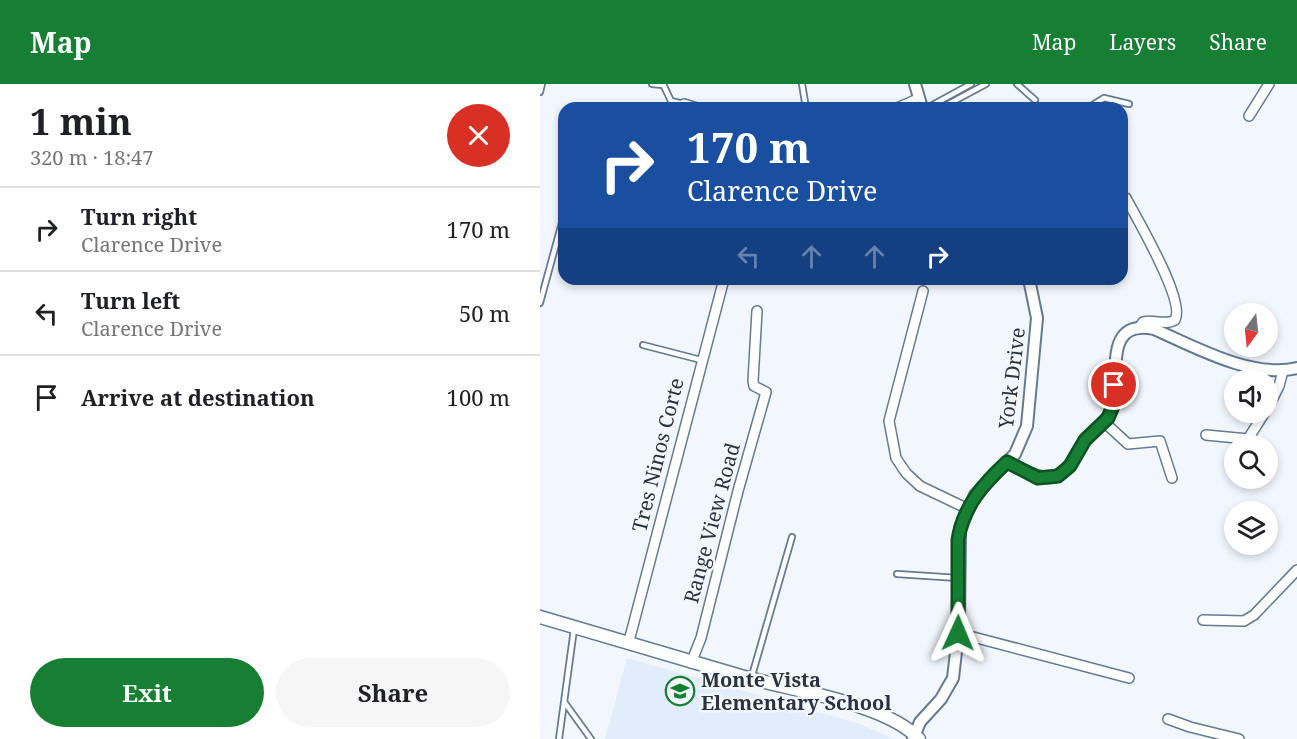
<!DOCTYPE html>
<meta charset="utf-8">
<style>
body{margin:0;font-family:"Noto Serif",serif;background:#f6f6f6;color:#202124;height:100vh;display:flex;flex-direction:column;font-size:22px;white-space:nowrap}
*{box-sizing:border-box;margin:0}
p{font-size:20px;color:#757577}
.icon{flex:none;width:33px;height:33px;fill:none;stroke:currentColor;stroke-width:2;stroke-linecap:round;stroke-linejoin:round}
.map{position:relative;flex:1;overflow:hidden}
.side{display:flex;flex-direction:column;background:#fff;width:540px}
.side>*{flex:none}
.banner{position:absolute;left:18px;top:18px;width:570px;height:183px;border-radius:18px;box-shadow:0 3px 9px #0003;background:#1a4fa0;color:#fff;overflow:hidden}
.needle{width:39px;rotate:195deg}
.fabs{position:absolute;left:684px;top:219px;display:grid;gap:12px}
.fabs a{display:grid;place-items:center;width:54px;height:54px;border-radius:50%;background:#fff;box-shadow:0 3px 9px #0003;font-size:30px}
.pin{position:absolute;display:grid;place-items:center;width:51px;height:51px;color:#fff;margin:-26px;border:3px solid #fff;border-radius:50%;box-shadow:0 2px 6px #0007}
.me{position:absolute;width:66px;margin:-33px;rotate:1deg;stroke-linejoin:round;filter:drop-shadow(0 0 4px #0008)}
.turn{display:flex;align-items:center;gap:21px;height:126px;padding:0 30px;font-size:27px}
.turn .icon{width:78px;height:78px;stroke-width:2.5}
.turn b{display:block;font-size:42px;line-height:51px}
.lanes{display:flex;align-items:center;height:57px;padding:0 30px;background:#0003;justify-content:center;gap:30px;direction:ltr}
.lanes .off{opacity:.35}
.round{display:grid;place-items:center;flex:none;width:63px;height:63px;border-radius:32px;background:#f6f6f6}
.overview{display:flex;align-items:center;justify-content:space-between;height:102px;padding:0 30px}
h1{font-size:36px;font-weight:700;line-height:45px}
.action{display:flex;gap:12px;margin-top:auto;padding:12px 30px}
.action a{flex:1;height:69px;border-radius:36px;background:#167f34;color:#fff;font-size:24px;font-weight:700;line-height:69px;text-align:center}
.action a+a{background:#f6f6f6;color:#202124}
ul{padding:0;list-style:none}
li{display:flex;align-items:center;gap:18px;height:84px;padding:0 30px;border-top:2px solid #e0e0e0}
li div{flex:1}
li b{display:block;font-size:22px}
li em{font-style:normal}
header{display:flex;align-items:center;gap:36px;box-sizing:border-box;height:84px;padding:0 30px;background:#167f34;color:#fff}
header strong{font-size:28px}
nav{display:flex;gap:33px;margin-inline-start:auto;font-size:21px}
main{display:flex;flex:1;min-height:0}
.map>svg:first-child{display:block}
</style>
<header>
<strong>Map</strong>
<nav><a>Map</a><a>Layers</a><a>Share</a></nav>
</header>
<main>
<section class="side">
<div class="overview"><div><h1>1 min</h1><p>320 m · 18:47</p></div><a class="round" style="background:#d93025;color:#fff"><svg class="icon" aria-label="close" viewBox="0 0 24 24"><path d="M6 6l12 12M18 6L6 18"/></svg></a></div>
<ul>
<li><svg class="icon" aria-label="right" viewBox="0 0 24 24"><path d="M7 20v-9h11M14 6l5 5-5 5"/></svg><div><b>Turn right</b><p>Clarence Drive</p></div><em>170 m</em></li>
<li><svg class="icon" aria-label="left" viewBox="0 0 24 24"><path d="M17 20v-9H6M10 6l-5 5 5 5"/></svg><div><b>Turn left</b><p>Clarence Drive</p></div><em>50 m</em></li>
<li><svg class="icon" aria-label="arrive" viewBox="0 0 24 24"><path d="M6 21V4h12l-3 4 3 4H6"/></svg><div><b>Arrive at destination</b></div><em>100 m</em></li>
</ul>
<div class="action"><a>Exit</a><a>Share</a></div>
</section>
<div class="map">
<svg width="757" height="655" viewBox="0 0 757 655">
<rect width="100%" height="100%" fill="#f2f7fd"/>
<polygon fill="#e1edfb" points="87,574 317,639 354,655 65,655"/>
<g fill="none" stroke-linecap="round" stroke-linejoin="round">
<g stroke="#647a95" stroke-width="8">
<g id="service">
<polyline points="112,0 123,1"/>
<polyline points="123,0 131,17 144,20 142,24"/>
<polyline points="262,0 266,24"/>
<polyline points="477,0 495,16"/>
<polyline points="0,8 2,0"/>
<polyline points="387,24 431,0"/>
<polyline points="401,24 446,0"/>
<polyline points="548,24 564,14 589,20"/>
<polyline points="0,219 24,131"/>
<polyline points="103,261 161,276"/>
<polyline points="357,490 418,494"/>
<polyline points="211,595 252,453"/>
<polyline points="25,619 51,655"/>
<polyline points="19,655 34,545"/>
</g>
</g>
<g stroke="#647a95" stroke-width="12">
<g id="minor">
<polyline points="144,20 157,24"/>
<polyline points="357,24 378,15"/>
<polyline points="709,32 729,0"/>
<path d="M 586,114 C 597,135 646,217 635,236 C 626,242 614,235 603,238 L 598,245"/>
<polyline points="383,207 349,337 356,374 366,389 380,402 428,425"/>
<polyline points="728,324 739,302 743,287"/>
<polyline points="564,338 588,360 620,357 632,394"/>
<polyline points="666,351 708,355 725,328"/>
<polyline points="663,536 704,537 714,531 757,486"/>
<polyline points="418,549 589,594"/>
<polyline points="89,557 184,195"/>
<polyline points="151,579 161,554 198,407 226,308 214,302 213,297 217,227"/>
<polyline points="628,635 650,643 699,655"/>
</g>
</g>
<g stroke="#647a95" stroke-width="14">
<g id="tertiary">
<polyline points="375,0 382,24"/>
<path d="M 467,378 C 488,389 514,406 531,379 C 536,371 540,362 546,355 C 555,344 568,338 572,324 C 582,297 560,234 614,245 C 655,263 712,295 757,284"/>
<polyline points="373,655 380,638 401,615 413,594 419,542 420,444 435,411 475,370 487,342 497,234 489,195"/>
</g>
</g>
<g stroke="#647a95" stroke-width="15">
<g id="secondary">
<polyline points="0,533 211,595"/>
<path d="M 213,595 C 258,607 348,621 379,655"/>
</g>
</g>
<use href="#service" stroke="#fff" stroke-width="4.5"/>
<use href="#minor" stroke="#fff" stroke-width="9"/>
<use href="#tertiary" stroke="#fff" stroke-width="10"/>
<use href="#secondary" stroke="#fff" stroke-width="12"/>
</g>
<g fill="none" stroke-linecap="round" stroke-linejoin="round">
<g stroke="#0e5322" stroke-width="15">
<path id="route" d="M 418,549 L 418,456 C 423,423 443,400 467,378 L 498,394 L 518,392 L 530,382 L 545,356 L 568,334 L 573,322 L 574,301"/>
</g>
<use href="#route" stroke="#167f34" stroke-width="10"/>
</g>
<defs>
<g id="school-ring" transform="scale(1.5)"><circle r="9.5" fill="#f2f7fd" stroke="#167f34" stroke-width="1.5"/><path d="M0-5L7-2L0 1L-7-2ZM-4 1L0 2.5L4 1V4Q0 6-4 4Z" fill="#167f34"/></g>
</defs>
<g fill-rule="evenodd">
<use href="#school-ring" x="140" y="607"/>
</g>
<g text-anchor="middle" stroke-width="5" stroke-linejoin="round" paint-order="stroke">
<g font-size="20" fill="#2a333f" stroke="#f2f7fd">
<text transform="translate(472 294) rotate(-83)" y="7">York Drive</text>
<text transform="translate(118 371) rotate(-76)" y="7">Tres Ninos Corte</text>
<text transform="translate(172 439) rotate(-75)" y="7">Range View Road</text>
</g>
<g font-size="20" font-weight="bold" fill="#2a333f" stroke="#f2f7fd" text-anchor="start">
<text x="161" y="603">Monte Vista<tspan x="161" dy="23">Elementary School</tspan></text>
</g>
</g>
</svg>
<div class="fabs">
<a><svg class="needle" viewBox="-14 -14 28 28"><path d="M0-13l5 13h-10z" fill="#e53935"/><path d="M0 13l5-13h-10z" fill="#757577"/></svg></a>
<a><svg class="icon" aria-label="sound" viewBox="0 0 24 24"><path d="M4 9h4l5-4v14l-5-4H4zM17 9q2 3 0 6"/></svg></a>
<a><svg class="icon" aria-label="search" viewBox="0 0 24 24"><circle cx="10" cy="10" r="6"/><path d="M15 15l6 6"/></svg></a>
<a><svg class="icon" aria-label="layers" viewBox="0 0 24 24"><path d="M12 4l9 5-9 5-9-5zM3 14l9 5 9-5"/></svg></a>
</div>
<div class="pin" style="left:574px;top:301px;background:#d93025"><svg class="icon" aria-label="arrive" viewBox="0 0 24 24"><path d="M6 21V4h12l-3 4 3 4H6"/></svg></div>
<svg class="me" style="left:418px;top:549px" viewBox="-20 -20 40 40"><path d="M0-17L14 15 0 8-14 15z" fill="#167f34" stroke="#fff" stroke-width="4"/></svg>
<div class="banner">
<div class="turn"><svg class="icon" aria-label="right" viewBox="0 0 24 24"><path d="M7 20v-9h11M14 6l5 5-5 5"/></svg><div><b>170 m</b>Clarence Drive</div></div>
<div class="lanes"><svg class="icon off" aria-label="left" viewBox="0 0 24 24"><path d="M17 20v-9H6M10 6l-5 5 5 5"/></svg><svg class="icon off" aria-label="ahead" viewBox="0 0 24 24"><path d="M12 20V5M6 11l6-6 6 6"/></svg><svg class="icon off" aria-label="ahead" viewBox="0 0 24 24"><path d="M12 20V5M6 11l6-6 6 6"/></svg><svg class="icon" aria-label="right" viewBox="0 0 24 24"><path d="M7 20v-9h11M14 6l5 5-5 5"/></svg></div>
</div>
</div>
</main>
